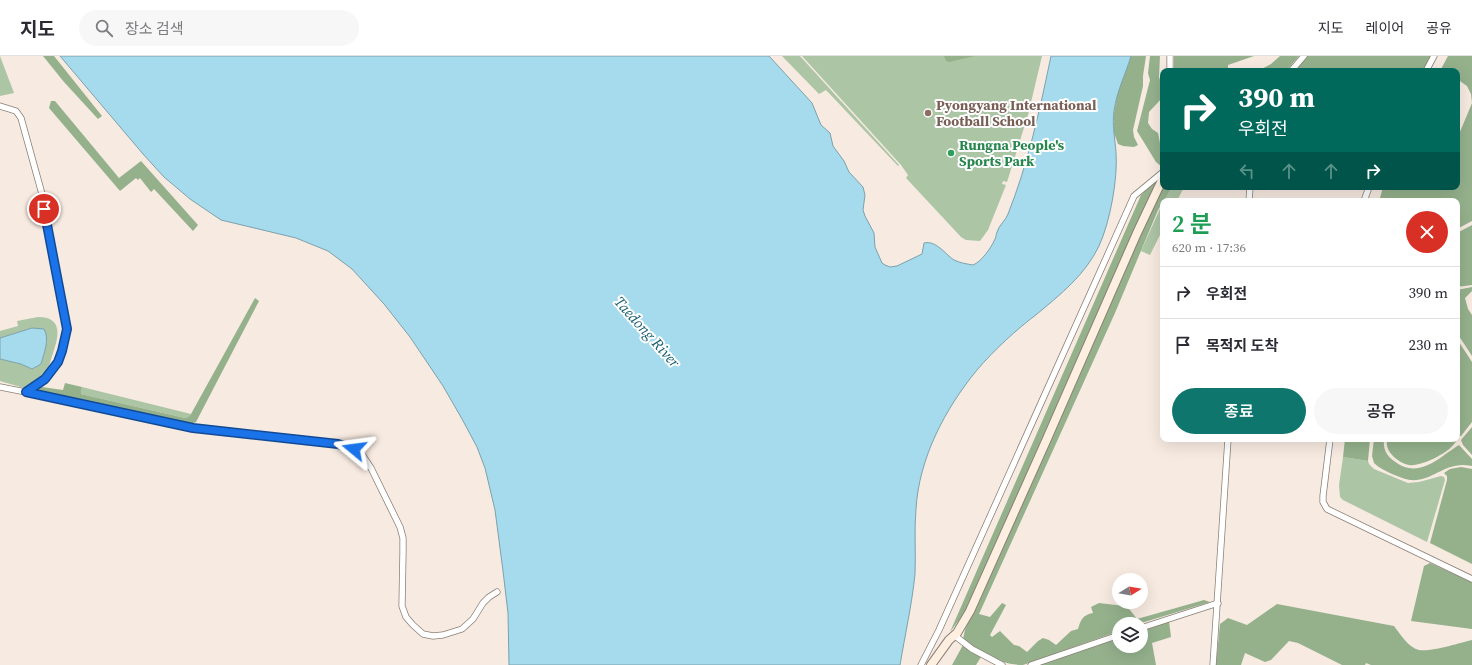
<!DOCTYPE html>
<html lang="ko">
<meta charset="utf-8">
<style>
body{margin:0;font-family:"Source Serif 4","Noto Sans KR",serif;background:#f7f7f7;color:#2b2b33;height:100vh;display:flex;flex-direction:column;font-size:15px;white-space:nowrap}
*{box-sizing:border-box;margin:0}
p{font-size:13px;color:#7c7c81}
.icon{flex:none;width:22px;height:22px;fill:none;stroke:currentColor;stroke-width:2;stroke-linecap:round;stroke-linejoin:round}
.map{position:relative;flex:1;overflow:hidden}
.side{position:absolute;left:1160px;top:142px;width:300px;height:244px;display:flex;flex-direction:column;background:#fff;border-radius:8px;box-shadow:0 4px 16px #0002}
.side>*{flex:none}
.hud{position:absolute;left:1160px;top:12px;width:300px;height:122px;border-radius:8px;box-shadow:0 4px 16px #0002;background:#00695c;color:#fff;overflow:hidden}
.needle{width:26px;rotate:79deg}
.buttons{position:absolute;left:1112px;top:517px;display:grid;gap:8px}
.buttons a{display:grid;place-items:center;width:36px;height:36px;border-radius:50%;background:#fff;box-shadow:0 4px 16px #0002;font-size:20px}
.pin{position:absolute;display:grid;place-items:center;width:34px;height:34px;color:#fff;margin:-17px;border:2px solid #fff;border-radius:50%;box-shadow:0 1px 4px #0007}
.me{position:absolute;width:44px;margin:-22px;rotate:286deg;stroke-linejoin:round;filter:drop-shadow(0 0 3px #0008)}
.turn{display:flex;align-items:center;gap:14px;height:84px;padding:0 12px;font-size:18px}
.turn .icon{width:52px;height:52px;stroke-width:2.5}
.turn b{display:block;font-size:28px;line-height:34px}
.lanes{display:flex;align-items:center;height:38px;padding:0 12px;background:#0003;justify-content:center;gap:20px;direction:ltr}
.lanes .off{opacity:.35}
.round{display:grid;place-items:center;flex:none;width:42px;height:42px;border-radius:21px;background:#f7f7f7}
.overview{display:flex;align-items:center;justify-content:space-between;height:68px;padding:0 12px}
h1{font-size:24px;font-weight:600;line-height:30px;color:#1e9e55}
.primary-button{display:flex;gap:8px;margin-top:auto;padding:8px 12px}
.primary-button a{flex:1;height:46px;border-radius:24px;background:#0f766e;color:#fff;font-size:16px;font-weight:600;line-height:46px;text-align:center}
.primary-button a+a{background:#f7f7f7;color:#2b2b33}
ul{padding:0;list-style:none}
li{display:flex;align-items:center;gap:12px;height:52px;padding:0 12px;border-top:1px solid #e1e1e2}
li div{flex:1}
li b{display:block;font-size:15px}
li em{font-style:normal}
header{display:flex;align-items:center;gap:24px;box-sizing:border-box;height:56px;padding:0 20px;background:#fff;border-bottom:1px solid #e1e1e2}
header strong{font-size:19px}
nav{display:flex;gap:22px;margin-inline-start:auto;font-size:14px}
.search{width:280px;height:36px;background:#f7f7f7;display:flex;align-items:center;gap:10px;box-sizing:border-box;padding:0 14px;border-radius:22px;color:#7c7c81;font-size:15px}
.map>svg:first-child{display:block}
</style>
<header>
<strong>지도</strong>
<div class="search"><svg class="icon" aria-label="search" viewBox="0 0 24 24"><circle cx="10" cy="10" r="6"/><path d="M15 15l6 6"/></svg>장소 검색</div>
<nav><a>지도</a><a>레이어</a><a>공유</a></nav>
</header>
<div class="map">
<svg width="1472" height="609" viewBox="0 0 1472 609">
<rect width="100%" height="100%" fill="#f7eae1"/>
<g fill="#acc5a5">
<polygon points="0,0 14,37 0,40"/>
<polygon points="782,0 800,0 899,109 898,110 826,34 819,38"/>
<polygon points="802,0 1042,0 1028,59 1007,126 1003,125 1002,128 1006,129 988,174 980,185 966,184 961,181 906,122 908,119 901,109"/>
<polygon points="1172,131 1184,131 1177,145 1163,145"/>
<polygon points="1163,146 1163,173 1150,199 1141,195"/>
<path d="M 38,261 C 63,261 59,280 53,297 C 51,302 50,308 48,312 C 42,322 33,326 24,332 L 0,325 L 0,303 L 21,308 L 32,313 L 41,308 L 47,285 L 32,272 L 0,282 L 0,275 L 18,270 L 17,265 Z"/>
<polygon points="82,331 191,358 188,361 185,362 81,338"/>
<polygon points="1343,401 1368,405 1369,408 1374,413 1408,427 1419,426 1441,420 1444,421 1445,424 1427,486 1343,444 1340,441 1339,429"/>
</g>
<g fill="#94b18c">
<polygon points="43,0 54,0 102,60 98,63 64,26"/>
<polygon points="944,0 975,0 949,6 946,5"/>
<polygon points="1131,0 1146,0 1143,20 1143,30 1133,74 1134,81 1138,89 1134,91 1123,90 1118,88 1114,77 1114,57 1118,34 1125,17"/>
<polygon points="1150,0 1160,0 1159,21 1163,32 1162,42 1149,56 1148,67 1152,73 1158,77 1163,102 1163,110 1162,111 1156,106 1137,75 1150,24 1148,17"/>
<polygon points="1174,0 1254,0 1228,9 1228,15 1174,15"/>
<polygon points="1280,0 1299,0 1286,15 1258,15 1271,8"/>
<polygon points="1307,0 1431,0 1424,15 1294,15"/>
<polygon points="1448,0 1472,0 1472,165 1457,173 1457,145 1382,145 1380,142 1383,131 1457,131 1457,83 1472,47 1471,38 1467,30 1457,23 1457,15 1440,15"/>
<polygon points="51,45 55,45 119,122 141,105 198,169 193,175 154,133 151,136 140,122 138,124 136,122 120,135 49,52"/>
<polygon points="1156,125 1158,126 968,552 950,576 1141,139"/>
<path d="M 1163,131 L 1172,131 L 1158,154 L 1115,257 L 979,558 L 990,561 L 1002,547 L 1006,549 L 990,579 L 992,581 L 1000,575 L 1014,589 L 1019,590 L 1027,596 L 1038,585 L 1043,582 L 1049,584 L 1056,589 L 1071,575 L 1078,573 C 1081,563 1083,559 1093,557 L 1091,551 L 1099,547 L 1124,550 L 1130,554 L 1137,563 L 1204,544 L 1210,546 L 1138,568 L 1119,568 L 1119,575 L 1023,609 C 999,609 982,597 963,583 L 965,574 L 1139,178 Z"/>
<polygon points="1472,169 1472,229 1457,231 1457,177"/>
<polygon points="1472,231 1472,235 1465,242 1468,253 1472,259 1472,300 1457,277 1457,234"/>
<polygon points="255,242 259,245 196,366 192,368 38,335 37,333 42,331 63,334 65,327 82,331 81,338 185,362 188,361 191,358"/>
<polygon points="1457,283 1472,306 1472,366 1461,380 1458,380"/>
<polygon points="1472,371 1472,399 1463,389 1461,384"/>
<polygon points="1345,383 1370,383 1368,405 1343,401"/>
<path d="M 1374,383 L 1384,383 C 1383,393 1386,399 1394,405 C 1419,424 1438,402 1459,389 L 1472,403 L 1472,410 C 1445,404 1434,426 1410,424 C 1404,423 1398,420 1392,418 C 1386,415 1379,412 1374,407 L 1372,400 Z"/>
<path d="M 1387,383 L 1454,383 L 1456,385 C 1451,396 1421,411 1409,409 C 1403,408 1397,404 1393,400 C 1388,395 1386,390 1387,383 Z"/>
<polygon points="1461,411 1472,413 1472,508 1430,487 1447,424 1447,420 1444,417 1450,413"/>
<polygon points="1430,507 1472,526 1472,573 1411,565 1424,510"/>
<path d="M 1277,548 L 1394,570 C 1400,578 1409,592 1419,594 C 1432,596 1459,587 1472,584 L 1472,609 L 1371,609 L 1366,607 L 1365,609 L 1342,609 L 1298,587 L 1289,585 L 1271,604 L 1265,606 L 1245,597 L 1241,609 L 1216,609 L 1220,568 L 1228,562 L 1247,569 Z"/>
<polygon points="1169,565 1171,581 1152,587 1156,609 1037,609 1119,581 1119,590 1141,590 1141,574"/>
<polygon points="963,589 981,601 976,609 952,609"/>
</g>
<g fill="#a5dbec" stroke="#7da1ac">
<path d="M 60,0 L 769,0 L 812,47 L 821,69 L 830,77 L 833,90 L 844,105 L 849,116 L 863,131 L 865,139 L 863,154 L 865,160 L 874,177 L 875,191 L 882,207 L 885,209 L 890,211 L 897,210 L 922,198 L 924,187 C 936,184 945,198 954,204 C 960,207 967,208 973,209 C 981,206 991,192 994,185 C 996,182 996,179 997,176 C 999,169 1006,164 1008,158 C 1028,108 1040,53 1051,0 L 1131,0 C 1125,20 1117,34 1114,55 C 1112,69 1115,83 1116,96 C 1118,123 1110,166 1099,190 C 1085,219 1061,238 1037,258 C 1016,274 995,293 977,314 C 945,353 919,402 916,453 C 914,474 916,496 915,518 C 912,548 905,579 900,609 L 509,609 L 508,557 L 503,515 L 495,454 L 485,412 L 477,391 L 462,363 L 443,330 L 410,281 L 384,248 L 352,213 L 328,195 L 296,182 L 221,164 L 190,143 L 164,121 L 143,98 Z"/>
<path d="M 32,272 L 44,273 C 50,283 44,297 41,308 L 32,313 L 21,308 L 0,303 L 0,282 Z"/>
</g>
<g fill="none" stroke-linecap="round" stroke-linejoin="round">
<g stroke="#8a7f76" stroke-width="7">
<g id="street">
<polyline points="1170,15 1170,0"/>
<polyline points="1291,15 1304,0"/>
<polyline points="1426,15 1434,0"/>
<path d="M 0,50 L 16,55 L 21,62 L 42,138 L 67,273 C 64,291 59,310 44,323 C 39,328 32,332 27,336"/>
<polyline points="1249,145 1250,131"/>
<polyline points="1364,145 1369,131"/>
<polyline points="0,331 96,350 193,372 338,388 354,393 361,397 371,412 400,471 403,482 403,496 402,550 406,561 413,569 423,578 433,580 443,579 462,573 473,563 483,547 489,541 497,536"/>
<polyline points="1330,383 1323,440 1323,446 1327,453 1472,523"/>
<polyline points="1141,572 1218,547"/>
<polyline points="954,579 972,593 1002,609"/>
<polyline points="921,609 939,574 1134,140 1163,116"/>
<polyline points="1031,609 1119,579"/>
<polyline points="1213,609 1228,383"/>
</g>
</g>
<g stroke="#8a7f76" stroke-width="10">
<polyline id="secondary" points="931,609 949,584 957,577 970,555 1046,385 1137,177 1163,122"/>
</g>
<use href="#street" stroke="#fff" stroke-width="5.5"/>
<use href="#secondary" stroke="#feefe0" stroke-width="8"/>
</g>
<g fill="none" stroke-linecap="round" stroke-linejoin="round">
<g stroke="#114b97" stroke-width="10">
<polyline id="route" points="44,153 67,273 62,295 58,306 45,323 26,336 193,372 338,388 354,393"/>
</g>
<use href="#route" stroke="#1a73e8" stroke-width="7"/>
</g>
<circle fill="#8d6e63" stroke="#fff" stroke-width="1.5" cx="928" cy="57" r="4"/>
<circle fill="#2e9e5b" stroke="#fff" stroke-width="1.5" cx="951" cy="97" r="4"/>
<g text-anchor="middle" stroke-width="4" stroke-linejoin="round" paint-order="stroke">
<g font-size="14" font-weight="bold" fill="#785e54" stroke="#fff" text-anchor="start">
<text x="936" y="54">Pyongyang International<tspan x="936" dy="16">Football School</tspan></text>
</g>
<g font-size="14" font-weight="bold" fill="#27864d" stroke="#fff" text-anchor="start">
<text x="959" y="94">Rungna People's<tspan x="959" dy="16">Sports Park</tspan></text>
</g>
<g font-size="15" font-style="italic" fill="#165c6e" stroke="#fff">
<text transform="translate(647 276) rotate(48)" y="5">Taedong River</text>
</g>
</g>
</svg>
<div class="buttons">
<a><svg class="needle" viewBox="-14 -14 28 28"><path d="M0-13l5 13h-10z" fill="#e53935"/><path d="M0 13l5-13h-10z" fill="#7c7c81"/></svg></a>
<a><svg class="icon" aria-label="layers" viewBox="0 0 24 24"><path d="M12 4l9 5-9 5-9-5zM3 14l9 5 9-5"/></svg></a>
</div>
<div class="pin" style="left:44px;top:153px;background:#d93025"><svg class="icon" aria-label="arrive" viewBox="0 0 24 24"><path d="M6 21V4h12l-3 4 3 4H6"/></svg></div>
<svg class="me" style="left:354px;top:393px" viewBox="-20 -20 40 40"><path d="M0-17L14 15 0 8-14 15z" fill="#1a73e8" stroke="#fff" stroke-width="4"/></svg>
<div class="hud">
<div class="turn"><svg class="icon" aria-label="right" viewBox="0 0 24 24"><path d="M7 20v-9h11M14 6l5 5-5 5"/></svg><div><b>390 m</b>우회전</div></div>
<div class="lanes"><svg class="icon off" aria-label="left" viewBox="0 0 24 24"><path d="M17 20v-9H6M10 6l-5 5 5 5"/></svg><svg class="icon off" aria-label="ahead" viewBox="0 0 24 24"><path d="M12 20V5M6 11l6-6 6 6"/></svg><svg class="icon off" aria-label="ahead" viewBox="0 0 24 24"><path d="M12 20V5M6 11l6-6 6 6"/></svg><svg class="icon" aria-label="right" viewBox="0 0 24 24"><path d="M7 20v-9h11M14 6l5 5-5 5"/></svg></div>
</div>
<section class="side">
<div class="overview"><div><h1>2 분</h1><p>620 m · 17:36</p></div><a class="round" style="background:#d93025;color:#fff"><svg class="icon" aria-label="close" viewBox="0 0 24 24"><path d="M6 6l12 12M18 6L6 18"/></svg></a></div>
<ul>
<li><svg class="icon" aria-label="right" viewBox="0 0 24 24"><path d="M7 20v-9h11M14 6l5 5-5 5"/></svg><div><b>우회전</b></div><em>390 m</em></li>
<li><svg class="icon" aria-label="arrive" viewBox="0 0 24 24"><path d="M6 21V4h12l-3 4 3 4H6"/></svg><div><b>목적지 도착</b></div><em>230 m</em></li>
</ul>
<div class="primary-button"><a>종료</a><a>공유</a></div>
</section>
</div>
